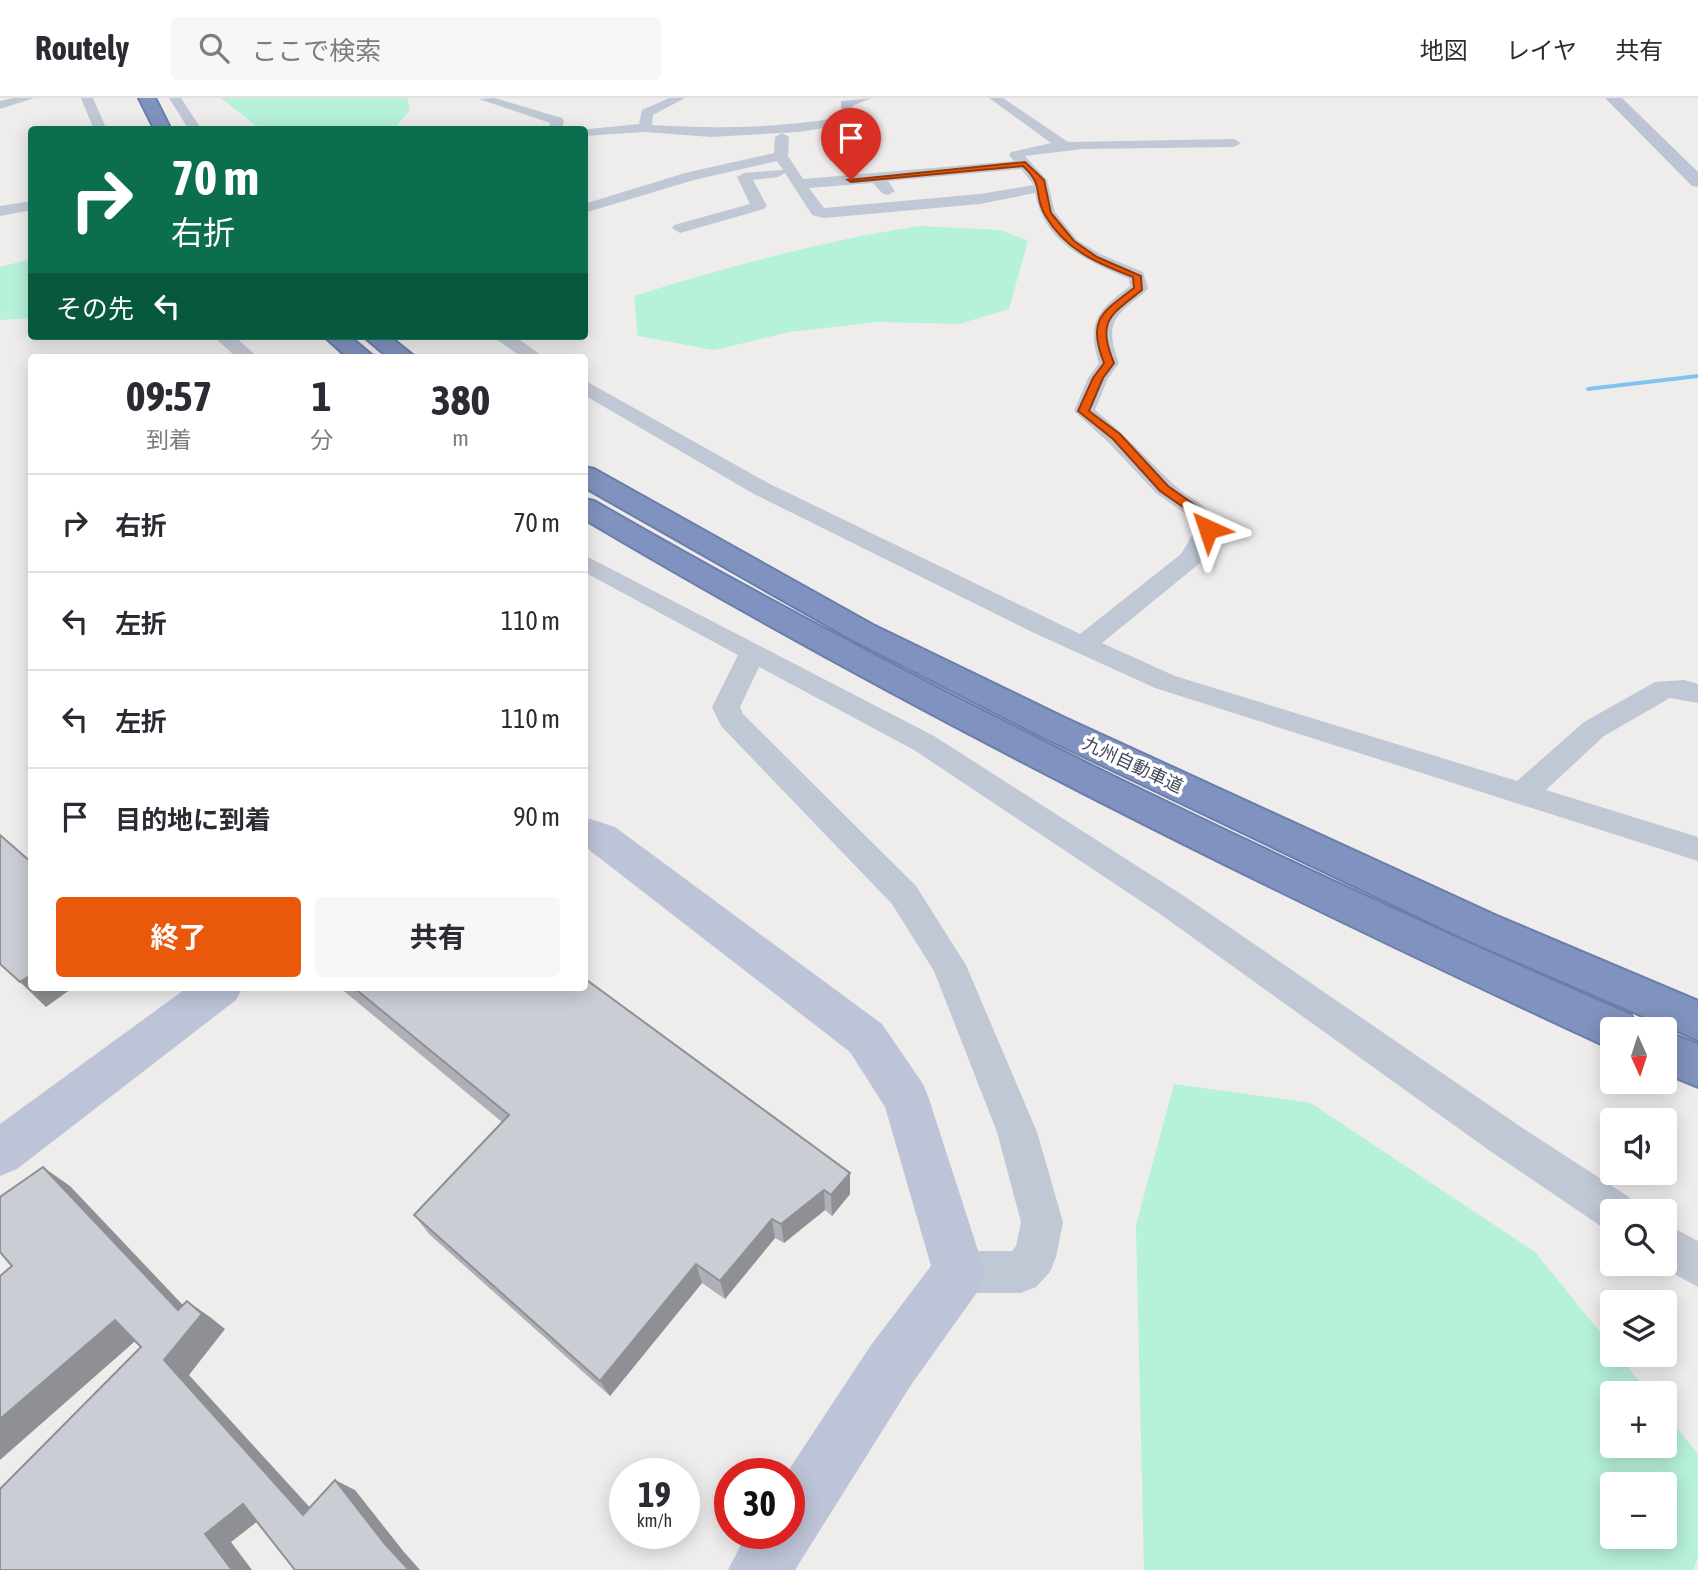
<!DOCTYPE html>
<html lang="ja">
<meta charset="utf-8">
<style>
body{margin:0;font-family:"Asap Condensed","Noto Sans JP",sans-serif;background:#f7f7f7;color:#2b2b33;height:100vh;display:flex;flex-direction:column;font-size:26px;white-space:nowrap}
*{box-sizing:border-box;margin:0}
p{font-size:23px;color:#7c7c81}
.icon{flex:none;width:38px;height:38px;fill:none;stroke:currentColor;stroke-width:2;stroke-linecap:round;stroke-linejoin:round}
.map{position:relative;flex:1;overflow:hidden}
.sheet{position:absolute;left:28px;top:256px;width:560px;height:637px;display:flex;flex-direction:column;background:#fff;border-radius:7px;box-shadow:0 4px 18px #0003}
.sheet>*{flex:none}
.top-card{position:absolute;left:28px;top:28px;width:560px;height:214px;border-radius:7px;box-shadow:0 4px 18px #0003;background:#0b6e4f;color:#fff;overflow:hidden}
.needle{width:46px;rotate:177deg}
.buttons{position:absolute;left:1600px;top:919px;display:grid;gap:14px}
.buttons a{display:grid;place-items:center;width:77px;height:77px;border-radius:7px;background:#fff;box-shadow:0 4px 18px #0003;font-size:35px}
.speed{position:absolute;left:609px;top:1360px;display:flex;gap:14px;font-size:35px;font-weight:700;text-align:center}
.speed>*{display:grid;place-content:center;width:91px;height:91px;border-radius:50%;background:#fff;box-shadow:0 4px 18px #0003;line-height:1}
.speed small{font-size:18px;font-weight:400}
.speed .limit{border:10px solid #d22;background:#fff;color:#111}
.pin{position:absolute;display:grid;place-items:center;width:60px;height:60px;color:#fff;margin:-72px -30px;border-radius:50% 50% 50% 0;rotate:-45deg;box-shadow:0 0 7px #0007}
.pin .icon{rotate:45deg}
.me{position:absolute;width:77px;margin:-38px;rotate:318deg;stroke-linejoin:round;filter:drop-shadow(0 0 5px #0008)}
.turn{display:flex;align-items:center;gap:24px;height:147px;padding:0 28px;font-size:32px}
.turn .icon{width:91px;height:91px;stroke-width:2.5}
.turn b{display:block;font-size:49px;line-height:60px}
.then{display:flex;align-items:center;height:66px;padding:0 28px;background:#0003;gap:14px;font-size:26px}
.eta{display:flex;justify-content:space-evenly;align-items:center;height:119px;text-align:center}
.eta b{font-size:42px;font-weight:700;line-height:49px}
.cta{display:flex;gap:14px;margin-top:auto;padding:14px 28px}
.cta a{flex:1;height:80px;border-radius:7px;background:#ea580c;color:#fff;font-size:28px;font-weight:700;line-height:80px;text-align:center}
.cta a+a{background:#f7f7f7;color:#2b2b33}
ul{padding:0;list-style:none}
li{display:flex;align-items:center;gap:21px;height:98px;padding:0 28px;border-top:2px solid #e1e1e2}
li div{flex:1}
li b{display:block;font-size:26px}
li em{font-style:normal}
header{display:flex;align-items:center;gap:42px;box-sizing:border-box;height:98px;padding:0 35px;background:#fff;border-bottom:2px solid #e1e1e2}
header strong{font-size:33px}
nav{display:flex;gap:38px;margin-inline-start:auto;font-size:24px}
.search{width:490px;height:63px;background:#f7f7f7;display:flex;align-items:center;gap:18px;box-sizing:border-box;padding:0 24px;border-radius:7px;color:#7c7c81;font-size:26px}
.map>svg:first-child{display:block}
</style>
<header>
<strong>Routely</strong>
<div class="search"><svg class="icon" aria-label="search" viewBox="0 0 24 24"><circle cx="10" cy="10" r="6"/><path d="M15 15l6 6"/></svg>ここで検索</div>
<nav><a>地図</a><a>レイヤ</a><a>共有</a></nav>
</header>
<div class="map">
<svg width="1698" height="1472" viewBox="0 0 1698 1472">
<rect width="100%" height="100%" fill="#efedec"/>
<g fill="#b6f1d9" fill-rule="evenodd">
<polygon points="221,0 407,0 410,12 394,31 294,32 255,27"/>
<path d="M 919,128 L 1001,132 L 1028,143 L 1009,211 L 959,226 L 877,224 L 790,234 L 714,252 L 638,238 L 634,198 C 728,169 821,143 919,128 Z"/>
<polygon points="31,161 31,220 0,222 0,169"/>
<path d="M 1174,986 L 1311,1005 L 1535,1154 L 1612,1249 L 1612,1256 L 1618,1257 L 1649,1295 L 1612,1295 L 1612,1348 L 1664,1348 L 1664,1314 L 1698,1356 L 1698,1459 L 1693,1472 L 1144,1472 L 1136,1127 ZM 1612,1386 L 1664,1386 L 1664,1438 L 1612,1438 Z"/>
</g>
<g fill="none" stroke-linecap="round" stroke-linejoin="round">
<polygon fill="#80c3f1" fill-rule="evenodd" points="1698,276 1698,280 1588,293 1585,291 1588,289"/>
<g stroke="#6b7dab" stroke-width="4">
<g id="highway">
<polygon points="139,0 155,0 171,32 155,32"/>
<polygon points="324,238 349,238 374,259 347,259"/>
<polygon points="363,238 389,238 415,259 388,259"/>
<polygon points="584,369 594,371 873,527 1065,620 1497,818 1698,903 1698,942 1467,842 1041,638 851,541 584,389"/>
<path d="M 584,401 L 594,403 C 929,596 1277,762 1631,917 L 1637,931 L 1612,931 L 1612,949 L 1599,945 C 1251,784 915,617 584,421 Z"/>
<polygon points="1664,933 1698,946 1698,989 1664,975"/>
</g>
</g>
<g fill="#c1c8d5" fill-rule="evenodd">
<polygon points="13,0 34,0 0,11 0,3"/>
<polygon points="81,0 93,0 107,32 94,32"/>
<polygon points="169,0 181,0 202,32 189,32"/>
<polygon points="495,0 562,20 564,23 561,32 548,32 550,25 479,1"/>
<path d="M 669,0 L 685,0 L 653,17 L 652,27 C 715,31 775,30 837,20 L 841,14 L 841,3 L 872,0 L 852,8 L 853,14 L 847,26 L 799,34 L 711,39 L 645,34 L 584,38 L 584,32 L 579,32 L 639,26 L 642,12 Z"/>
<path d="M 989,0 L 1003,0 L 1068,44 L 1234,41 L 1241,45 L 1234,49 L 1083,51 L 1025,58 L 1047,82 L 1055,114 L 1077,142 L 1100,156 L 1143,174 L 1148,190 L 1145,194 C 1114,218 1104,225 1119,265 L 1108,280 L 1095,312 C 1122,334 1145,359 1170,383 C 1191,404 1205,401 1220,431 L 1200,465 L 1102,545 L 1175,578 L 1517,683 L 1584,624 L 1655,584 L 1684,582 L 1698,586 L 1698,605 L 1670,600 L 1604,638 L 1546,692 L 1698,739 L 1698,763 L 1155,590 L 1032,534 L 754,396 L 584,297 L 584,282 L 770,386 L 1080,536 L 1181,456 L 1196,431 L 1191,420 L 1156,395 L 1108,344 L 1074,313 L 1088,280 L 1099,265 C 1086,224 1098,212 1130,188 L 1129,181 C 1086,162 1045,146 1035,95 L 980,106 L 824,120 L 812,117 L 785,75 L 778,79 L 753,82 L 767,108 L 764,111 L 680,135 L 672,130 L 674,127 L 750,106 L 737,79 L 744,75 L 783,72 L 777,63 L 694,82 L 584,115 L 584,106 L 685,75 L 774,55 L 775,39 L 782,35 L 789,39 L 788,58 L 803,81 L 1014,63 L 1009,57 L 1011,54 L 1051,45 ZM 1021,71 L 1034,87 L 980,96 L 824,110 L 809,90 L 873,85 L 883,96 L 888,97 L 895,93 L 888,83 Z"/>
<polygon points="32,103 32,112 0,118 0,108"/>
<polygon points="213,238 234,238 258,259 236,259"/>
<polygon points="492,238 514,238 544,259 521,259"/>
<polygon points="584,457 934,638 1184,798 1518,1027 1629,1099 1635,1113 1612,1113 1612,1132 1599,1127 1490,1053 1160,816 914,652 759,569 740,609 743,616 916,788 966,867 1037,1034 1063,1124 1056,1159 1050,1174 1036,1189 1021,1195 959,1195 944,1189 938,1174 944,1159 959,1153 1012,1153 1016,1148 1021,1124 997,1034 934,873 892,806 721,628 712,609 738,557 584,474"/>
<polygon points="1664,1125 1698,1143 1698,1189 1656,1166 1664,1166"/>
</g>
<g fill="#bdc4d7" fill-rule="evenodd">
<polygon points="1605,0 1622,0 1698,74 1698,89 1692,88"/>
<polygon points="584,719 615,729 882,926 923,986 929,1001 985,1174 978,1193 911,1287 795,1472 728,1472 747,1435 789,1435 789,1376 786,1376 871,1247 931,1168 885,1009 850,954 584,748"/>
<polygon points="188,889 243,889 236,902 17,1071 0,1078 0,1026"/>
</g>
<use href="#highway" fill="#8092bf" fill-rule="evenodd"/>
</g>
<polygon fill="#afb0b7" points="339,889 584,889 850,1075 850,1096 832,1118 825,1112 784,1145 775,1140 725,1201 702,1185 610,1298 430,1137 414,1117 502,1024"/>
<g fill="#8e9095">
<polygon points="32,876 32,889 74,889 46,909 20,884"/>
<polygon points="43,1069 70,1088 197,1222 187,1203 210,1219 225,1231 189,1277 325,1426 303,1417 164,1262"/>
<polygon points="850,1075 850,1096 832,1118 831,1097"/>
<polygon points="824,1092 825,1112 784,1145 781,1126"/>
<polygon points="772,1121 775,1140 725,1201 720,1183"/>
<polygon points="696,1166 702,1185 610,1298 600,1283"/>
<polygon points="115,1222 141,1238 0,1362 0,1321"/>
<polygon points="335,1382 355,1392 404,1454 420,1472 409,1472 385,1446"/>
<polygon points="243,1406 267,1416 231,1444 252,1472 232,1472 205,1436"/>
</g>
<g fill="#cbcdd5" stroke="#8e9095" stroke-width="2">
<polygon points="0,737 32,765 32,876 20,884 0,866"/>
<polygon points="584,880 850,1075 831,1097 824,1092 781,1126 772,1121 720,1183 696,1166 600,1283 414,1117 509,1017 353,889 584,889"/>
<polygon points="43,1069 178,1212 187,1203 202,1216 164,1262 303,1417 335,1382 385,1446 409,1472 295,1472 243,1406 205,1436 232,1472 0,1472 0,1391 141,1249 115,1222 0,1321 0,1178 12,1168 0,1154 0,1099"/>
</g>
<path fill="#ea580c" stroke="#983908" stroke-width="2" d="M 1025,64 L 1044,82 L 1051,115 L 1074,143 L 1097,159 L 1141,178 L 1142,192 C 1109,218 1097,223 1114,265 L 1103,280 L 1089,313 L 1120,336 L 1168,388 L 1205,414 L 1214,431 L 1212,433 L 1204,433 L 1196,418 L 1160,393 L 1113,341 L 1078,313 L 1093,280 L 1104,265 C 1087,222 1101,215 1134,190 L 1133,179 C 1097,165 1065,152 1045,117 C 1033,97 1045,88 1023,68 L 851,84 L 848,82 Z"/>
<g text-anchor="middle" stroke-width="7" stroke-linejoin="round" paint-order="stroke">
<g font-size="18" fill="#434b5b" stroke="#fff">
<text transform="translate(1133 667) rotate(25)" y="6">九州自動車道</text>
</g>
</g>
</svg>
<div class="buttons">
<a><svg class="needle" viewBox="-14 -14 28 28"><path d="M0-13l5 13h-10z" fill="#e53935"/><path d="M0 13l5-13h-10z" fill="#7c7c81"/></svg></a>
<a><svg class="icon" aria-label="sound" viewBox="0 0 24 24"><path d="M4 9h4l5-4v14l-5-4H4zM17 9q2 3 0 6"/></svg></a>
<a><svg class="icon" aria-label="search" viewBox="0 0 24 24"><circle cx="10" cy="10" r="6"/><path d="M15 15l6 6"/></svg></a>
<a><svg class="icon" aria-label="layers" viewBox="0 0 24 24"><path d="M12 4l9 5-9 5-9-5zM3 14l9 5 9-5"/></svg></a>
<a>+</a>
<a>−</a>
</div>
<div class="speed"><div>19<small>km/h</small></div><div class="limit">30</div></div>
<div class="pin" style="left:851px;top:82px;background:#d93025"><svg class="icon" aria-label="arrive" viewBox="0 0 24 24"><path d="M6 21V4h12l-3 4 3 4H6"/></svg></div>
<svg class="me" style="left:1208px;top:431px" viewBox="-20 -20 40 40"><path d="M0-17L14 15 0 8-14 15z" fill="#ea580c" stroke="#fff" stroke-width="4"/></svg>
<div class="top-card">
<div class="turn"><svg class="icon" aria-label="right" viewBox="0 0 24 24"><path d="M7 20v-9h11M14 6l5 5-5 5"/></svg><div><b>70 m</b>右折</div></div>
<div class="then">その先<svg class="icon" aria-label="left" viewBox="0 0 24 24"><path d="M17 20v-9H6M10 6l-5 5 5 5"/></svg></div>
</div>
<section class="sheet">
<div class="eta">
<div><b>09:57</b><p>到着</p></div>
<div><b>1</b><p>分</p></div>
<div><b>380</b><p>m</p></div>
</div>
<ul>
<li><svg class="icon" aria-label="right" viewBox="0 0 24 24"><path d="M7 20v-9h11M14 6l5 5-5 5"/></svg><div><b>右折</b></div><em>70 m</em></li>
<li><svg class="icon" aria-label="left" viewBox="0 0 24 24"><path d="M17 20v-9H6M10 6l-5 5 5 5"/></svg><div><b>左折</b></div><em>110 m</em></li>
<li><svg class="icon" aria-label="left" viewBox="0 0 24 24"><path d="M17 20v-9H6M10 6l-5 5 5 5"/></svg><div><b>左折</b></div><em>110 m</em></li>
<li><svg class="icon" aria-label="arrive" viewBox="0 0 24 24"><path d="M6 21V4h12l-3 4 3 4H6"/></svg><div><b>目的地に到着</b></div><em>90 m</em></li>
</ul>
<div class="cta"><a>終了</a><a>共有</a></div>
</section>
</div>
